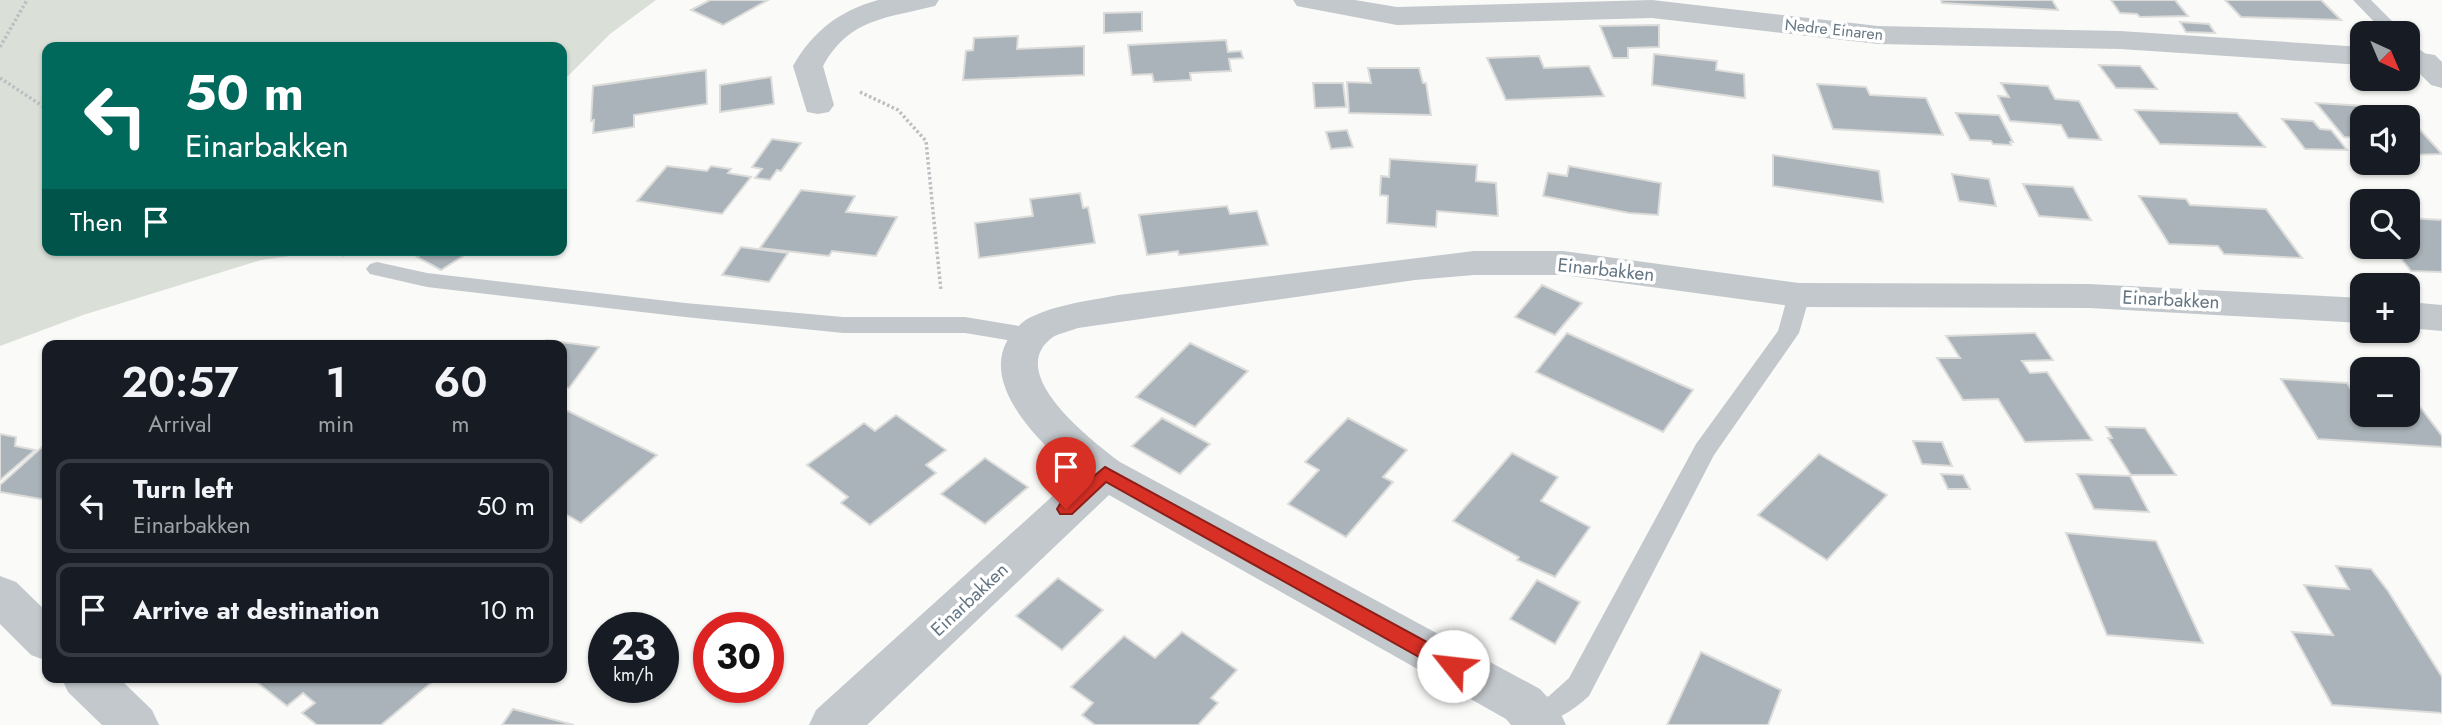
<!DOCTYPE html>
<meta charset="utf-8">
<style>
body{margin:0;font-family:Jost,sans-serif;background:#242831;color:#f1f3f6;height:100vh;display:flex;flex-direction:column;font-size:26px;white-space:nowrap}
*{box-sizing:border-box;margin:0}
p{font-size:23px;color:#9ea1a6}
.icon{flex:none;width:38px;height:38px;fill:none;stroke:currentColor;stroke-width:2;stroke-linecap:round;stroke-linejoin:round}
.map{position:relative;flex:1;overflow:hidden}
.sheet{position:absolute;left:42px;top:340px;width:525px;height:343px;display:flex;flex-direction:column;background:#171b24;border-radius:14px;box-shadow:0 2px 5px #0004}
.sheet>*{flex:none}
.guide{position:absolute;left:42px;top:42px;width:525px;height:214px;border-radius:14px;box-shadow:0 2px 5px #0004;background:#00695c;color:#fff;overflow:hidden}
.needle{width:46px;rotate:136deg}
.fabs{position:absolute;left:2350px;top:21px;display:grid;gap:14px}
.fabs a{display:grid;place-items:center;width:70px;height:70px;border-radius:14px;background:#171b24;box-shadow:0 2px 5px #0004;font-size:35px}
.speed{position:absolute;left:588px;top:612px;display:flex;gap:14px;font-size:35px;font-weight:700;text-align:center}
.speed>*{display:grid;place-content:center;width:91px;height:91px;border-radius:50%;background:#171b24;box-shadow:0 2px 5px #0004;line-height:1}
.speed small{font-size:18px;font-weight:400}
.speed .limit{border:10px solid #d22;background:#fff;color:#111}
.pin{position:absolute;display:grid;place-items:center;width:60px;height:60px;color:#fff;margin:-72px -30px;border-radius:50% 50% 50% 0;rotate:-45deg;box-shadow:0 0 7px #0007}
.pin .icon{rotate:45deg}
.me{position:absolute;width:77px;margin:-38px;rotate:299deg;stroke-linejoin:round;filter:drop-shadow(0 0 5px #0008)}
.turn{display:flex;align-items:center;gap:24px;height:147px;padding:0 28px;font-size:32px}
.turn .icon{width:91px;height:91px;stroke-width:2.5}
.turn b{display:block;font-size:49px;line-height:60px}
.then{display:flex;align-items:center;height:66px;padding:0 28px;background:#0003;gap:14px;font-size:26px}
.eta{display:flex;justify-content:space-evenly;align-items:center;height:119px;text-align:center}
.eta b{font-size:42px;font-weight:600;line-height:49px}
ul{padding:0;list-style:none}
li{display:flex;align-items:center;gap:21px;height:94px;margin:0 14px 10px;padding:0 14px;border:4px solid #363941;border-radius:14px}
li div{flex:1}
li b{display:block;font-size:26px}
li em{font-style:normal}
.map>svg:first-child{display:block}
</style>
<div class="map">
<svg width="2442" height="725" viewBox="0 0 2442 725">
<rect width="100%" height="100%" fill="#fafaf8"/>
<polygon fill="#dadfd7" points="0,0 656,0 610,34 562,82 562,47 47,47 47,250 332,250 261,260 83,315 0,346"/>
<g fill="#aab3b9" stroke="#dcdcda" stroke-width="2">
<polygon points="710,0 768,0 723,25 691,10"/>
<polygon points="1941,0 2052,0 2058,10 1942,3"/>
<polygon points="2111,0 2175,0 2188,16 2140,17 2137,14 2120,13"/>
<polygon points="2225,0 2321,0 2341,20 2241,17"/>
<polygon points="1142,12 1142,31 1104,33 1104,13"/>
<polygon points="2180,22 2209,24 2215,33 2186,32"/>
<polygon points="1659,25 1659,47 1628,48 1628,58 1613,58 1600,26"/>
<polygon points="1018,36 1017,49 1084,46 1084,75 963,80 966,51 973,50 974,38"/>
<polygon points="1226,40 1228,52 1241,51 1243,58 1229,59 1231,71 1190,73 1191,80 1154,82 1152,74 1132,75 1128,45"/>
<polygon points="1654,54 1717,61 1716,70 1744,74 1745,98 1652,85"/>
<polygon points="1539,56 1544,68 1589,66 1604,96 1506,100 1487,58"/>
<polygon points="2099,65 2140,66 2157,89 2116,88"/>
<polygon points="1368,68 1419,68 1423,83 1426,83 1431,115 1349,113 1347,82 1371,83"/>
<polygon points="706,70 707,104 634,115 634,127 593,133 594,120 591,121 593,86"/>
<polygon points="771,77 774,104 720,112 720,85"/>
<polygon points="1313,83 1343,83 1346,107 1315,108"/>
<polygon points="2001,83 2048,86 2055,99 2079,101 2101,140 2068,138 2061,125 2010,121 1998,96 2009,97"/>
<polygon points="1817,84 1866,87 1870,95 1926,98 1943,135 1833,129"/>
<polygon points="2316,103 2365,106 2376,117 2362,117 2362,144 2357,138 2344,137"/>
<polygon points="2135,110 2237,113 2265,147 2160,144"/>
<polygon points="1956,113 1999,115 2013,142 2010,142 2011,145 1993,144 1991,141 1970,140"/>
<polygon points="2282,119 2313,121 2320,129 2331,130 2347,150 2305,149"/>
<polygon points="2408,121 2413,122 2442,154 2408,155"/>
<polygon points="1347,130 1353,147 1331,149 1326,132"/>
<polygon points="772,139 801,143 781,171 777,170 770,180 755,178 762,169 752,167"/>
<polygon points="1773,155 1879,171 1883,202 1773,186"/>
<polygon points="1390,159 1477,165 1476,181 1496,183 1498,216 1437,211 1436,227 1387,223 1388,196 1380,195 1381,176 1389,177"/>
<polygon points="667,166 707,171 711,166 731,169 728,173 751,177 722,214 637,201"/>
<polygon points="1569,166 1661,183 1658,215 1629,213 1543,196 1548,173 1567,176"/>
<polygon points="1952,174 1989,179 1996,206 1959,201"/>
<polygon points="2023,184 2073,187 2091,220 2039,216"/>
<polygon points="801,190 855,196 846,212 897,217 876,256 832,251 829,256 760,248"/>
<polygon points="1080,193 1083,208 1088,207 1095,243 979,258 975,223 1033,216 1030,199"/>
<polygon points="2139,196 2186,199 2190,205 2266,209 2302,258 2224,254 2218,246 2169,244"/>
<polygon points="1227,206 1230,214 1257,211 1268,245 1179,255 1178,251 1147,255 1139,215"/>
<polygon points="2408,218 2442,220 2442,272 2411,271 2392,247 2408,247"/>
<polygon points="741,247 788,253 769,282 722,275"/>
<polygon points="429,250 451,250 463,256 441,270 417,257"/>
<polygon points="1542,285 1582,303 1555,335 1515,317"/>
<polygon points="1567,333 1693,390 1663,432 1536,372"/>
<polygon points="2035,333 2053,360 2022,361 2030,373 2047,372 2092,440 2025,442 1998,399 1963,400 1937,358 1960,358 1946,336"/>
<polygon points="546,340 599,347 569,388 562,387 562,345 542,345"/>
<polygon points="132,341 206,341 203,345 129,345"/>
<polygon points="1190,343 1248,371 1195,427 1136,397"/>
<polygon points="2281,379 2347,383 2352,391 2362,392 2362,415 2408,415 2408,394 2411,395 2442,436 2442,447 2318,439"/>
<polygon points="562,408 657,455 581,523 562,512"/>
<polygon points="896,415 946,450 926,465 936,473 870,525 841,503 848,497 807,465 864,423 875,431"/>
<polygon points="1162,418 1210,444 1180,474 1132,446"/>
<polygon points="1348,418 1407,450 1383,477 1393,482 1346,537 1288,504 1319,470 1305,462"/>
<polygon points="2106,427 2145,428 2176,475 2131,475 2108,438 2112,438"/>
<polygon points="0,434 16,437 15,446 35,450 0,480"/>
<polygon points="1913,441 1942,442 1952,466 1922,464"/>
<polygon points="42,447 47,448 47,500 0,492 0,485"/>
<polygon points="1512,453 1558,477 1541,501 1590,527 1555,577 1517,560 1519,557 1453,521"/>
<polygon points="1819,454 1887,495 1827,560 1758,515"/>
<polygon points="985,458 1028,487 985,524 941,494"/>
<polygon points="1941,474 1963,475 1970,489 1948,489"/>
<polygon points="2077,474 2130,476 2149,512 2094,509"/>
<polygon points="2066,533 2156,541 2203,643 2107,635"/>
<polygon points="2336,566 2371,569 2388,591 2442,677 2442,713 2332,705 2292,632 2333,635 2304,585 2349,589"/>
<polygon points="1058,578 1103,610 1062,650 1016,616"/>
<polygon points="1537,580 1580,602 1555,644 1510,619"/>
<polygon points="1182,632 1237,670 1211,698 1218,703 1198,725 1095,725 1082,715 1093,703 1071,687 1124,636 1155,658"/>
<polygon points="1701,652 1781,690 1768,725 1667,725"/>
<polygon points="266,677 438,677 381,725 317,725 302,713 315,703 303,693 287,706 258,683"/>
<polygon points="513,709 574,725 502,725"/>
</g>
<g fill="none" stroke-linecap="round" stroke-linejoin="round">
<g stroke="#bbbfc2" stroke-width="3.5" stroke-dasharray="2.5 2.5" stroke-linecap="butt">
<polyline points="0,47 27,0"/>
<polyline points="0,78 47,109"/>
<polyline points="860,92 898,110 926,141 941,291"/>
<polyline points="333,250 345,255"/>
</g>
<g fill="#c3c8cc" fill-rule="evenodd">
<polygon points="2353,0 2371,0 2404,33 2385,33"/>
<polygon points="2408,41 2430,57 2433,61 2430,65 2418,65 2408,56"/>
<polygon points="377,262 427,273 685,303 843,317 965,317 1031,328 1039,331 1042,336 1039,341 1031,344 965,333 843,333 685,317 427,287 370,274 366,269 370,264"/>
<path d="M 1799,288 L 1807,290 L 1810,295 L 1799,333 L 1714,455 L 1589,696 C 1571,712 1552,725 1526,724 L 1522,715 L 1526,706 L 1549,696 L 1569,678 L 1696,444 L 1778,331 L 1788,295 L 1791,290 Z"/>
</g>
<g fill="#c3c8cc" fill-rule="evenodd">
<path d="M 878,0 L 939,0 L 935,6 C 888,18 849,18 823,66 L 834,105 L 829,112 L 818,114 L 807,112 L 793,66 C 813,31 839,11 878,0 Z"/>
<polygon points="1293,0 1355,0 1397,7 1652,0 1878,26 2120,31 2362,47 2362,65 2120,49 1878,44 1652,18 1397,25 1307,8 1297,6"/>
<polygon points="2408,51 2435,55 2442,62 2442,88 2431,85 2415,69 2408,69"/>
<path d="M 1474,251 L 1563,251 L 1799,283 L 2089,284 L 2362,298 L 2362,323 L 2089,308 L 1799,307 L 1563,275 L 1474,275 L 1415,280 L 1078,328 C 1071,331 1060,333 1053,337 C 1002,373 1094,442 1120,462 L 1540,689 L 1559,710 L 1566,725 L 1511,725 L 1506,719 L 1109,495 L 867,725 L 809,725 L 816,710 L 1077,474 C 1044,447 981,388 1007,341 C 1012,333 1021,322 1029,318 C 1057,304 1088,301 1118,295 Z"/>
<polygon points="2408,302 2442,305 2442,331 2408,328"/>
<polygon points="0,576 16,582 47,612 47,661 31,655 0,624"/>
<polygon points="61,677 118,677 152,710 159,725 102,725 68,692"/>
</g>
</g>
<polygon fill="#d93025" stroke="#8d1f18" stroke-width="2" points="1105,467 1460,660 1463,666 1460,672 1453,674 1446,672 1106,482 1072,514 1060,514 1057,509 1060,504"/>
<g text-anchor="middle" stroke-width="7" stroke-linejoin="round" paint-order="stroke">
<g font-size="16" fill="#657683" stroke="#fff">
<text transform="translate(1834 29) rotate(6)" y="6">Nedre Einaren</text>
</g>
<g font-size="19" fill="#657683" stroke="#fff">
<text transform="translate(1606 269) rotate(6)" y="7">Einarbakken</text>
<text transform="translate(2171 299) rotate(3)" y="7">Einarbakken</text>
<text transform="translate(969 599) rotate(-43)" y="7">Einarbakken</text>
</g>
</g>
</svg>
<div class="fabs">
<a><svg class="needle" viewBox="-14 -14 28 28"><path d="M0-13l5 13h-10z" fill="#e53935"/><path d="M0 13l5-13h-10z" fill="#9ea1a6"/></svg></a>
<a><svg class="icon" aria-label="sound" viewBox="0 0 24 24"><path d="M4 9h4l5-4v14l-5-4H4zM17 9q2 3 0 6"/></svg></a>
<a><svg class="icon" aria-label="search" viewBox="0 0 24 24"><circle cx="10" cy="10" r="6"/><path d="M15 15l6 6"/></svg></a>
<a>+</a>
<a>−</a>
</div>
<div class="speed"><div>23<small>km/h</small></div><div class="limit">30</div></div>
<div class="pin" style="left:1066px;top:509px;background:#d93025"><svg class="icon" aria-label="arrive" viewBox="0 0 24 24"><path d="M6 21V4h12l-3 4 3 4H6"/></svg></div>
<svg class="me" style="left:1453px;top:666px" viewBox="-20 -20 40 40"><circle r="19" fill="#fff"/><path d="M0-13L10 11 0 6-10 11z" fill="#d93025"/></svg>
<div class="guide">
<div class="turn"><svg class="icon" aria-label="left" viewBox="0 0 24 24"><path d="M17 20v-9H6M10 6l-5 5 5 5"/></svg><div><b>50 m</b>Einarbakken</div></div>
<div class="then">Then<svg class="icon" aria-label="arrive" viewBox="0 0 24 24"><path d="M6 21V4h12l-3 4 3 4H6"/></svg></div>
</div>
<section class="sheet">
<div class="eta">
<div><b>20:57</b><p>Arrival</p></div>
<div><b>1</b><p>min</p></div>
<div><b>60</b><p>m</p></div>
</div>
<ul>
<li><svg class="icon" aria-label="left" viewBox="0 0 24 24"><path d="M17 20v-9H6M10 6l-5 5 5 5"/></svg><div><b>Turn left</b><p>Einarbakken</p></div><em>50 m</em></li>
<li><svg class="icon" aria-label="arrive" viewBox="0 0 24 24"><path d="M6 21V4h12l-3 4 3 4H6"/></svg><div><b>Arrive at destination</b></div><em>10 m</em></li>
</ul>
</section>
</div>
